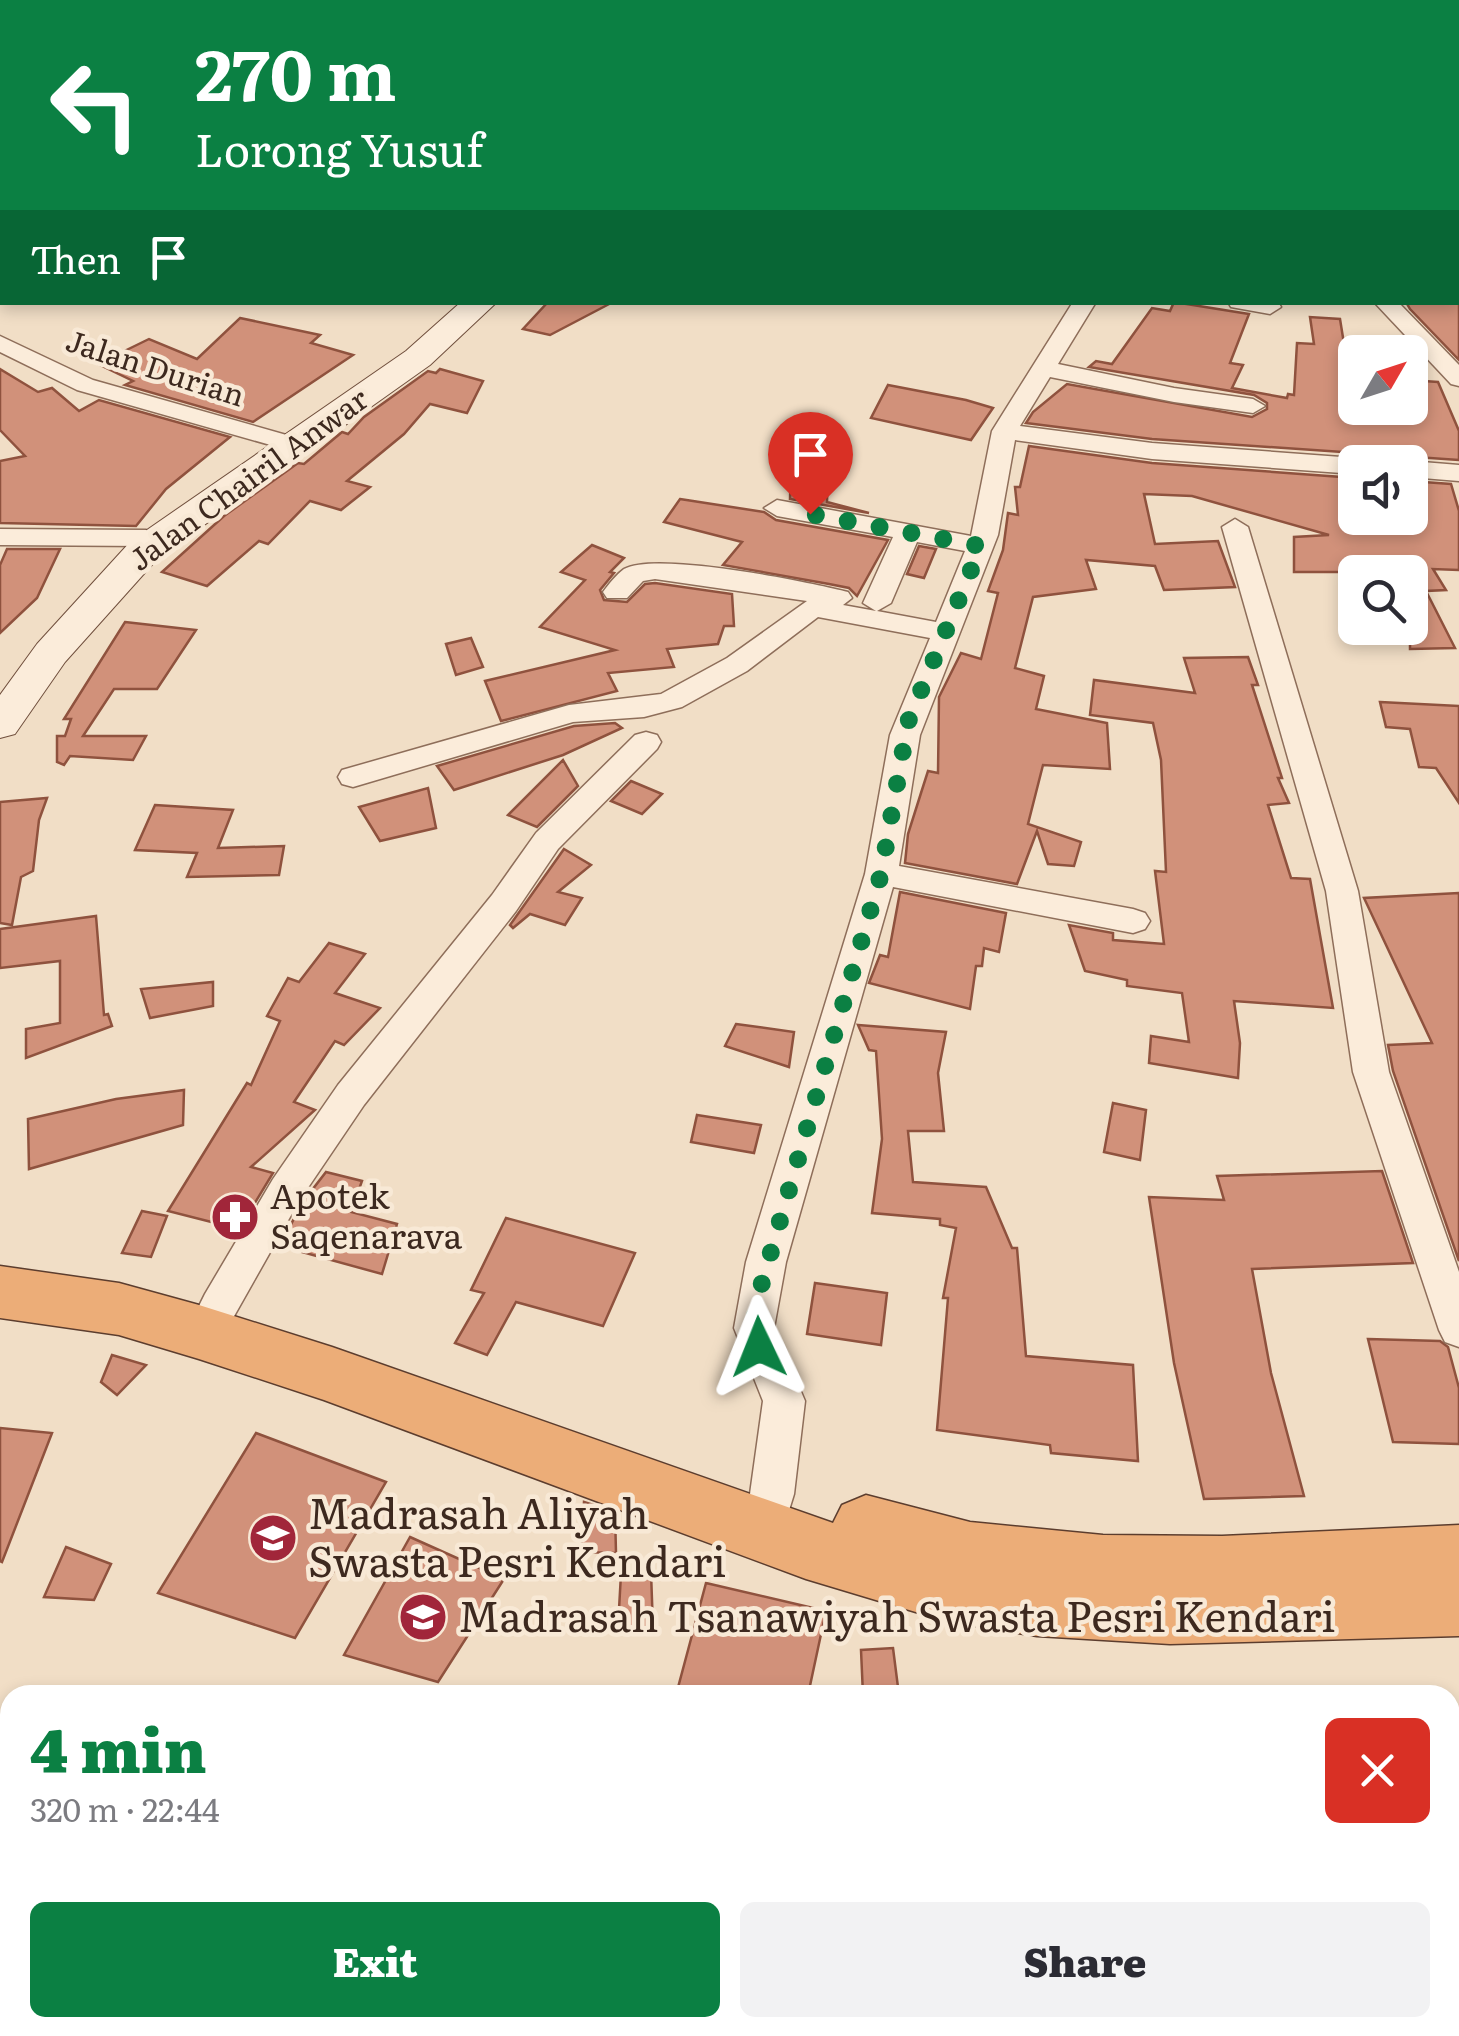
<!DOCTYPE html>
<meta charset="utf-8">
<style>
body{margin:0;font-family:Literata,serif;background:#f2f2f3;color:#2b2b33;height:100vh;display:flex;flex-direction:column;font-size:38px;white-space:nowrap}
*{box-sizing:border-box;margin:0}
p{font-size:32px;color:#7c7c81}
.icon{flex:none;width:55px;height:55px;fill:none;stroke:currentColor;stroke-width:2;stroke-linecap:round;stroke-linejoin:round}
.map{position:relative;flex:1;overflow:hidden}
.details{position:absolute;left:0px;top:1685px;width:1460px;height:352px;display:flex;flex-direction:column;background:#fff;border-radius:30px 30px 0 0;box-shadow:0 5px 15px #0003}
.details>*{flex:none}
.guide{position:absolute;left:0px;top:0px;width:1460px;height:305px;box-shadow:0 5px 15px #0003;background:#0b8043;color:#fff;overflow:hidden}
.needle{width:65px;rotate:51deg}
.buttons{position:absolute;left:1338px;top:335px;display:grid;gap:20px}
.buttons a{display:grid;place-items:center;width:90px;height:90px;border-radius:15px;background:#fff;box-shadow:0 5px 15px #0003;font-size:50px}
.pin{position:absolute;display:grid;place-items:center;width:85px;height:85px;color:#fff;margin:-102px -42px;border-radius:50% 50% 50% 0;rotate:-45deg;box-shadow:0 0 10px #0007}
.pin .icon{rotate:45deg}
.me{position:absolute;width:110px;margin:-55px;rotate:358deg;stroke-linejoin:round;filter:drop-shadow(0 0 8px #0008)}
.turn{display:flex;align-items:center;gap:35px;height:210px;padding:0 30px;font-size:45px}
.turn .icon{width:130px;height:130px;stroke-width:2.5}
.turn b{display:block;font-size:70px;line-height:85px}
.then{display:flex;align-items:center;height:95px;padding:0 30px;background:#0003;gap:20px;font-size:38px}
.round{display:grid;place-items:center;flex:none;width:105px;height:105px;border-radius:15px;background:#f2f2f3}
.overview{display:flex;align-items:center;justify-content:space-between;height:170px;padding:0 30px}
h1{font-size:60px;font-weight:800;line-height:75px;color:#0b8043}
.primary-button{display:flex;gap:20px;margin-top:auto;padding:20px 30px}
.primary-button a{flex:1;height:115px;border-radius:15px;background:#0b8043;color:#fff;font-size:40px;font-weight:800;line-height:115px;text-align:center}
.primary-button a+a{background:#f2f2f3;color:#2b2b33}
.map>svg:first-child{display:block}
</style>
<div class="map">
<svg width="1459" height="2036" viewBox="0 0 1459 2036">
<rect width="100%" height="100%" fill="#f1dec6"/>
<g fill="#d1917a" stroke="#8f523e" stroke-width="2.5">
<polygon points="548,302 613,302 550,335 523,329"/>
<polygon points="1174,302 1249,314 1230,363 1243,365 1232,388 1287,398 1288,394 1294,395 1297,343 1314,344 1310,317 1340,319 1349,375 1355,376 1355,408 1410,408 1410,380 1438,382 1459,431 1459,460 1152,439 1026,423 1033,412 1067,384 1252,417 1267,409 1267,403 1254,395 1089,367 1096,361 1112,364 1152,308 1170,311"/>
<polygon points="1406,302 1459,302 1459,360 1410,309"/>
<polygon points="240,318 320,335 311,343 353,355 253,422 125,385 133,381 98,364 149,339 197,359"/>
<polygon points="0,369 38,392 52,388 79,411 99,400 230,437 166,489 136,526 0,523 0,461 25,456 0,430"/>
<polygon points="440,369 483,381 467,413 430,404 404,434 347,481 370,487 341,510 310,501 268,544 259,541 207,586 162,572 224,516 298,463 304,464 342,432 348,434 364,417 428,371 436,373"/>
<polygon points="888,385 966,400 993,408 971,440 871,418"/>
<polygon points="1029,446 1152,463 1355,478 1355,532 1410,532 1410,481 1451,484 1459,511 1459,570 1433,569 1446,590 1426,591 1455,648 1410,649 1410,572 1294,572 1294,537 1329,535 1192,496 1144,494 1155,544 1218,541 1235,587 1164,590 1155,566 1086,560 1096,589 1033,597 1015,668 1044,676 1036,709 1107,723 1110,769 1043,765 1028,824 1081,842 1074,866 1048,864 1037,831 1017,884 905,863 908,834 921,793 928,771 938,773 939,697 961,653 981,659 998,593 988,591 1003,550 1008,513 1018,515 1015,487 1020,487"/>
<polygon points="791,467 828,470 827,502 869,513 790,499"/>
<polygon points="680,499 764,512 776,520 888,540 857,596 849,588 829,584 723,565 742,542 664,522"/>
<polygon points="592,545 624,558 610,572 614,573 600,590 604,600 627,602 645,584 655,583 732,594 734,626 724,626 718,644 667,649 674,667 608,673 617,691 501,721 485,681 615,650 540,627 585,580 561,572"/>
<polygon points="919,546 936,549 924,578 907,574"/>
<polygon points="7,549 60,549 37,598 0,633 0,565"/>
<polygon points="125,622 196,630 157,689 114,689 83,736 146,736 133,760 70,756 64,765 57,762 57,736 65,736 71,719 64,719"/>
<polygon points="471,638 483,667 456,675 446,644"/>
<polygon points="1248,657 1258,685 1252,685 1282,778 1278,778 1289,803 1268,805 1291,878 1310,879 1333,1008 1234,1001 1240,1043 1238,1078 1149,1063 1151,1036 1189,1042 1182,993 1127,986 1127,980 1085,971 1069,925 1113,933 1113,940 1164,944 1155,871 1166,872 1161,760 1153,723 1090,715 1094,680 1195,693 1184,658"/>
<polygon points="1380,702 1459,706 1459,803 1436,768 1419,767 1410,729 1386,727"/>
<polygon points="615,723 622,728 563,755 454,790 437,766 574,726"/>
<polygon points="563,760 578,786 537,827 508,815"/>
<polygon points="631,781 662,794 642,814 611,801"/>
<polygon points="428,788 436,828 380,841 359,807"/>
<polygon points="47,798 39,820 33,871 21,877 12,925 0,923 0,802"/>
<polygon points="155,805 233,810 218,848 284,846 279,875 187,877 197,853 135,850"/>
<polygon points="564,849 591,865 558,892 582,898 565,925 530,914 513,928 510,925"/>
<polygon points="900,892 1006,913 999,952 984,948 982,966 976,966 970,1009 869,983 880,955 888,957"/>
<polygon points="1459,893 1459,1261 1393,1071 1388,1045 1432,1043 1364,898"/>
<polygon points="96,916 104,1015 108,1014 112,1026 26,1058 26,1029 60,1023 60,961 0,968 0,929"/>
<polygon points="329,943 365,954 335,993 380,1008 344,1045 335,1041 294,1102 315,1110 251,1167 273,1173 239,1229 168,1211 247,1083 251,1085 280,1021 267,1016 288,978 299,982"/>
<polygon points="213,982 213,1006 150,1018 141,989"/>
<polygon points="736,1024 794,1032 789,1067 725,1046"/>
<polygon points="858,1025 946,1032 938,1073 944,1131 908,1131 913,1182 986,1187 1012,1248 1017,1248 1026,1356 1133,1365 1138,1461 1051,1453 1050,1445 937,1430 948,1298 943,1298 956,1228 940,1225 940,1219 872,1213 882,1139 876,1051 869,1050"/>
<polygon points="184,1090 183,1125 29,1169 28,1119 116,1099"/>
<polygon points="1113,1103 1146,1110 1140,1160 1104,1152"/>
<polygon points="697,1115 761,1125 754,1153 691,1142"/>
<polygon points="1382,1171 1413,1263 1252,1269 1271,1373 1304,1496 1204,1499 1174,1363 1149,1197 1224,1200 1217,1176"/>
<polygon points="326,1172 362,1181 351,1212 397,1224 382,1274 280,1246 302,1203"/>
<polygon points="142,1211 167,1216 151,1257 122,1253"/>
<polygon points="506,1218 635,1253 603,1326 516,1302 487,1355 455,1343 484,1293 471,1290"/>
<polygon points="815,1283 887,1293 881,1345 807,1334"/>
<polygon points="1368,1339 1440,1341 1448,1347 1459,1388 1459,1444 1393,1442"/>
<polygon points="112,1355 146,1365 117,1395 101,1382"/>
<polygon points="0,1428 52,1433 2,1562 0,1561"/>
<polygon points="256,1433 386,1482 295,1638 158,1593"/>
<polygon points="584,1502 615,1512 616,1553 581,1552"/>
<polygon points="410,1537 504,1579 438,1682 344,1655"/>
<polygon points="66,1547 111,1564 94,1600 44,1597"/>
<polygon points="651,1572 653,1628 618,1627 621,1574"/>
<polygon points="706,1583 826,1611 808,1695 676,1695"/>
<polygon points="893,1648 899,1695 863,1695 861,1650"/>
</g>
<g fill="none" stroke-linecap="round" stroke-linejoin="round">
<g stroke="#8e6e5a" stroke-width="3">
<g id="minor">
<polygon points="26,0 44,0 45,2 28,2"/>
<polygon points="752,0 770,0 772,2 754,2"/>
<polygon points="1209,0 1227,0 1227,2 1210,2"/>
<rect x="1458" y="10" width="1" height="10"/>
<rect x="1458" y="41" width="1" height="10"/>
<polygon points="2,95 2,108 0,109 0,96"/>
<rect x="1458" y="149" width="1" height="18"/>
<path d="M 1073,302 L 1096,302 L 1058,364 L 1174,388 L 1253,399 L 1265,406 L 1253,413 L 1174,402 L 1050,377 L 1020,426 L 1152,443 L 1355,458 L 1365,462 L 1355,462 L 1355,474 L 1152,459 L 1015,440 L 998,535 L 920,735 L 899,866 L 1133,909 L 1145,913 L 1150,921 L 1145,929 L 1133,933 L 893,887 L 786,1262 L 774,1328 L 805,1401 L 794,1494 L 778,1546 L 762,1552 L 746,1546 L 740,1532 L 750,1494 L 763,1401 L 734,1328 L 746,1262 L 865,874 L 890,735 L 930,638 L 818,617 L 747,671 L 682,707 L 644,717 L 573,722 L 353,787 L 342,784 L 338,777 L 342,770 L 569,705 L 661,694 L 727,658 L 807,601 L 655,579 L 643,581 L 627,598 L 607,598 L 603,592 C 608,585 617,574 624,569 C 657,551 808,582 848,592 L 852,598 L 843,605 L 876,611 L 863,603 L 893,537 L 777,516 L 764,508 L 777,500 L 971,536 L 992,431 ZM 917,542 L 965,551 L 936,622 L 877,611 L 891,603 Z"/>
<polygon points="1228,302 1278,302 1281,307 1270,314 1231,307"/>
<polygon points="1374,302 1398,302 1459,365 1459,386 1451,384"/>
<polygon points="0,336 93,380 304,440 307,445 295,452 77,390 0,352"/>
<polygon points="1410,461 1459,465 1459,481 1410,477 1410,462 1405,462"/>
<polygon points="1235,519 1248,527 1358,891 1389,1072 1459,1272 1459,1347 1445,1342 1439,1330 1353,1072 1326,891 1222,527"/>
<polygon points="0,529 146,530 159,538 146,546 0,545"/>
<polygon points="646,732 657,735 661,742 657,749 558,849 516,911 364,1105 299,1201 233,1318 219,1323 205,1318 199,1306 205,1294 273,1179 338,1085 492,895 536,833 635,735"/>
</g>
</g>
<g stroke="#704f3d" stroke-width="2">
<g id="secondary">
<polygon points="577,0 604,0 605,2 578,2"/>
<polygon points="461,302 497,302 430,365 159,557 65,662 15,734 0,738 0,695 37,644 131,541 406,351"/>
</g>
</g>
<g stroke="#5c3d2e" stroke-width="3">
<polygon id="trunk" points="0,1266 119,1283 199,1305 332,1347 833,1523 842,1505 866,1495 970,1522 1103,1535 1222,1536 1459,1525 1459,1636 1170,1644 1037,1636 949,1622 806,1579 324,1400 199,1359 119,1335 0,1318"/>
</g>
<use href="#minor" fill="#fbecda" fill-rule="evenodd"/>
<use href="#secondary" fill="#fbecda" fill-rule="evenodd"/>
<use href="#trunk" fill="#ecad78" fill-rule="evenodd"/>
</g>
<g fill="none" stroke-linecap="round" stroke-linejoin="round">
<polyline stroke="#0b8043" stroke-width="18" stroke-dasharray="0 32.4" points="759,1347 754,1328 757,1300 881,874 908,722 981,546 810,514"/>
</g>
<defs>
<g id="pharmacy-disc" transform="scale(2.5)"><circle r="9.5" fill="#a1263a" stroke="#f8e9d6"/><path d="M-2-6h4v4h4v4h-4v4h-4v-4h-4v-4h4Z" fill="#fff"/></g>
<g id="school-disc" transform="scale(2.5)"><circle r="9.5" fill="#a1263a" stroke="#f8e9d6"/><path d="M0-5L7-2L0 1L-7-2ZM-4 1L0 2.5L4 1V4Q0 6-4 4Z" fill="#fff"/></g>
</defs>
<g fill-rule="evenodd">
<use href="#pharmacy-disc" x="235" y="1217"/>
<use href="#school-disc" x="273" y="1538"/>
<use href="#school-disc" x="423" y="1617"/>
</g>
<g text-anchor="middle" stroke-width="9" stroke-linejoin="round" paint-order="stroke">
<g font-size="30" fill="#3d291f" stroke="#f8e9d6">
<text transform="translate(155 369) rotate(18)" y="10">Jalan Durian</text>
<text transform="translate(249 480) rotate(-36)" y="10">Jalan Chairil Anwar</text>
</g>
<g font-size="35" fill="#3d291f" stroke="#f8e9d6" text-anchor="start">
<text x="270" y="1209">Apotek<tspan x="270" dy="40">Saqenarava</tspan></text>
</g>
<g font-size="42" fill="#3d291f" stroke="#f8e9d6" text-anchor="start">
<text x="308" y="1529">Madrasah Aliyah<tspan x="308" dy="48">Swasta Pesri Kendari</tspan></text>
<text x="458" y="1632">Madrasah Tsanawiyah Swasta Pesri Kendari</text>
</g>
</g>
</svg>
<div class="buttons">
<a><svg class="needle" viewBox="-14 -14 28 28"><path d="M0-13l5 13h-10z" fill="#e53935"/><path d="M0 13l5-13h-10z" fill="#7c7c81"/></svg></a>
<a><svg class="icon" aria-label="sound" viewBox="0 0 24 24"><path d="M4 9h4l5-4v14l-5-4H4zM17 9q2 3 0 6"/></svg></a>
<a><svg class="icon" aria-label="search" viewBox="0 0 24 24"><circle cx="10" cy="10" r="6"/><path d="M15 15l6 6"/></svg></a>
</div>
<div class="pin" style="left:810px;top:514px;background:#d93025"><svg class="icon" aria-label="arrive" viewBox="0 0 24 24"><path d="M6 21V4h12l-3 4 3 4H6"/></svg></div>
<svg class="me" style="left:759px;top:1347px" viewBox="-20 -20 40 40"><path d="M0-17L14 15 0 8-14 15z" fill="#0b8043" stroke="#fff" stroke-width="4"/></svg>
<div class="guide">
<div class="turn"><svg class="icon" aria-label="left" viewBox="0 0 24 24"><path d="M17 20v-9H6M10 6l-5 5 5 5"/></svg><div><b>270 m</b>Lorong Yusuf</div></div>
<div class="then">Then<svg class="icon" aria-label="arrive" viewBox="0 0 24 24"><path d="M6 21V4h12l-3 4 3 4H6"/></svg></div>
</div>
<section class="details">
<div class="overview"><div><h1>4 min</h1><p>320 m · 22:44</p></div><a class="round" style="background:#d93025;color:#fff"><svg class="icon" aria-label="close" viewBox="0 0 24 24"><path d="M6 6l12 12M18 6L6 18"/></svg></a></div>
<div class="primary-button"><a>Exit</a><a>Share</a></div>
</section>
</div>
